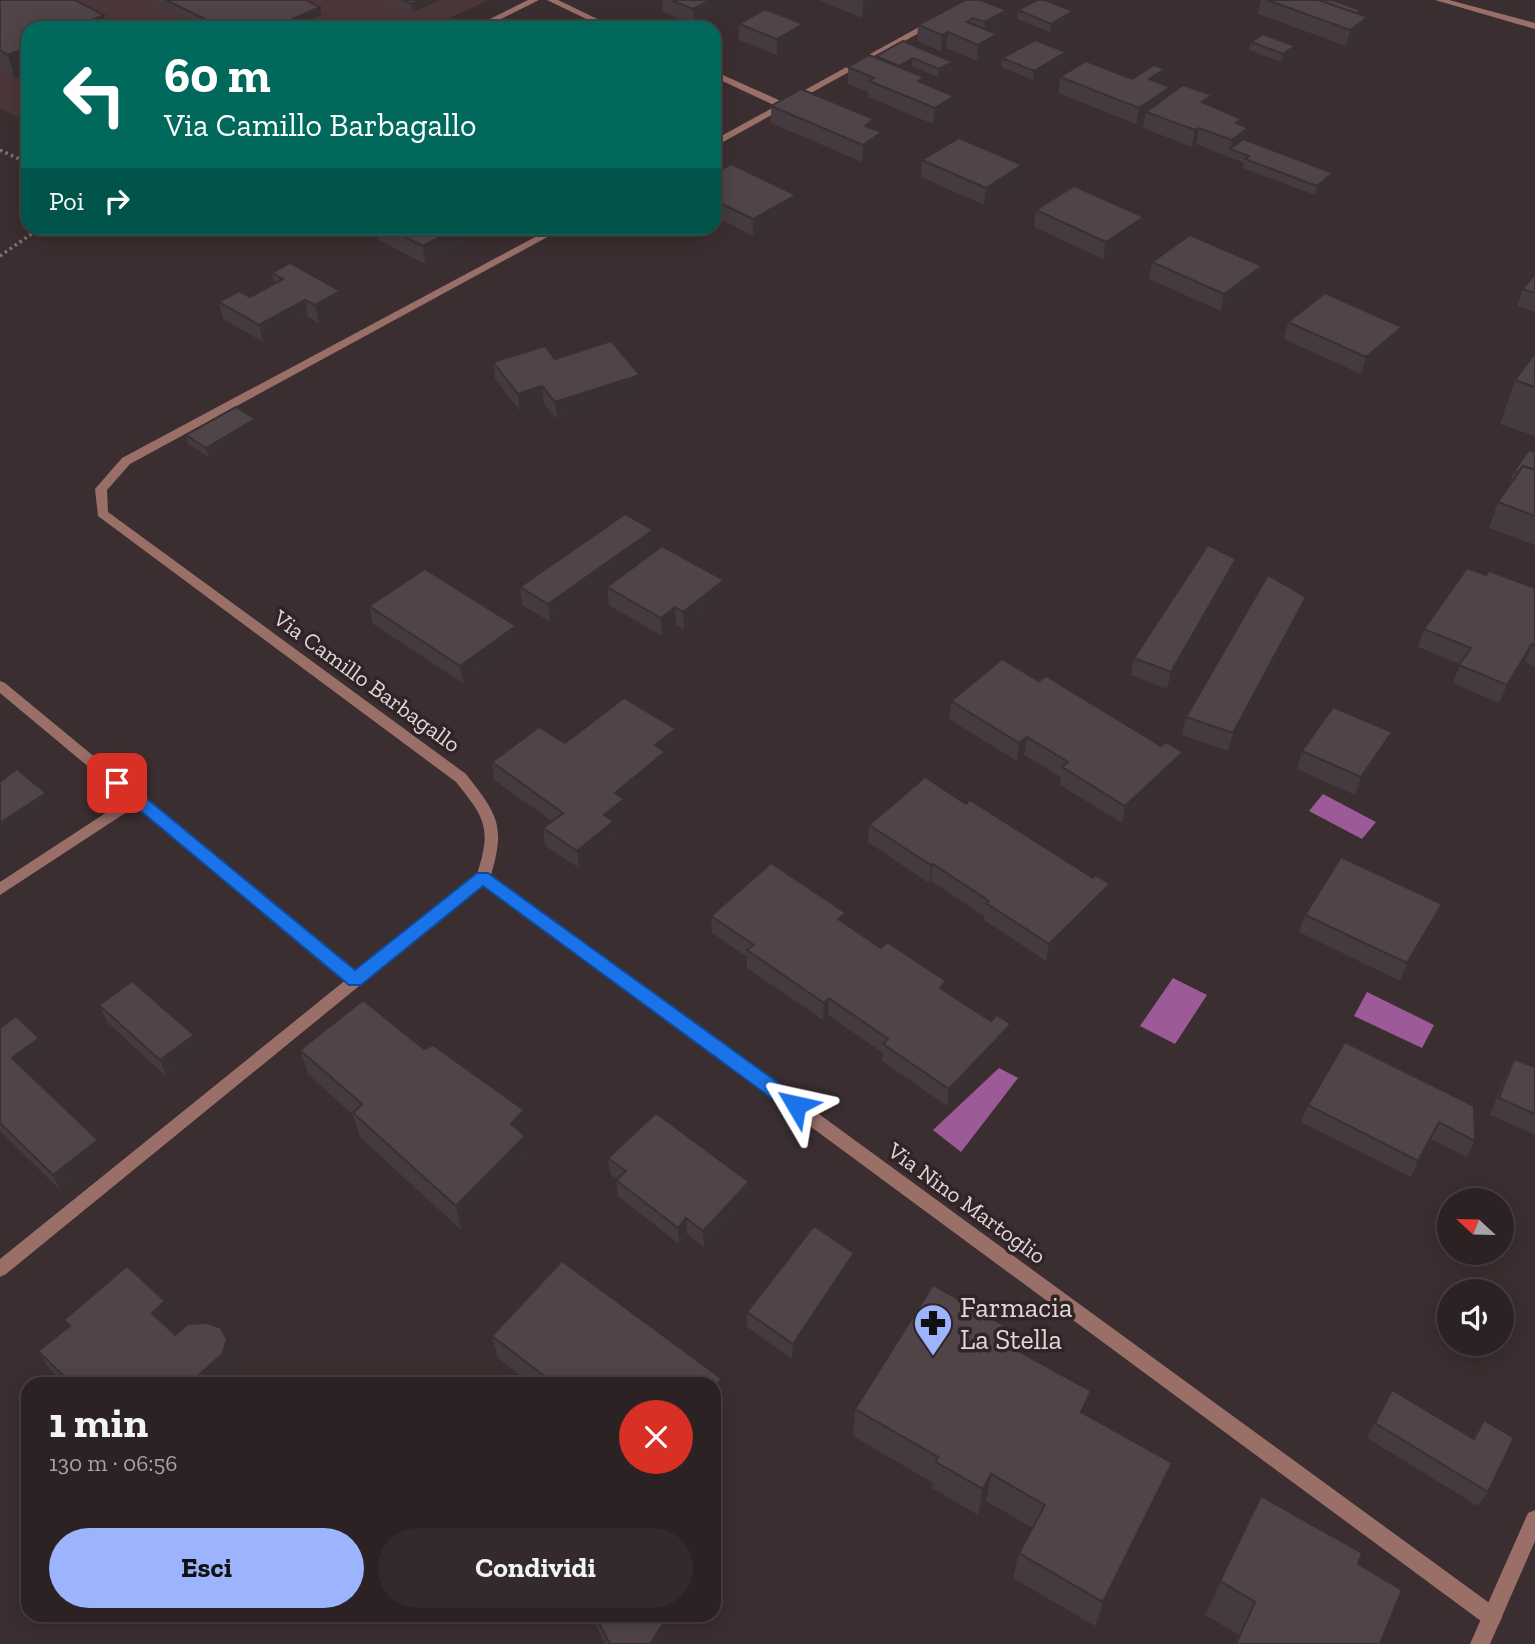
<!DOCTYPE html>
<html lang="it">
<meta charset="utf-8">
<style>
body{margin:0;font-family:"Zilla Slab",serif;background:#342a2c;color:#f1f3f6;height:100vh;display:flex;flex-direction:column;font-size:26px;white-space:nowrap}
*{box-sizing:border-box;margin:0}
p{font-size:23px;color:#a6a4a6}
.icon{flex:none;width:38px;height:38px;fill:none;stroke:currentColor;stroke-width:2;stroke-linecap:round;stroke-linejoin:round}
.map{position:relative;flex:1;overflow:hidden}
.side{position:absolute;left:21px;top:1377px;width:700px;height:245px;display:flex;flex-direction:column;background:#2c2224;border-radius:21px;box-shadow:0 4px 18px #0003,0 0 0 2px #483f41}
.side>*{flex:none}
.banner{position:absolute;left:21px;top:21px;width:700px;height:214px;border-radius:21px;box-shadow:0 4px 18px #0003,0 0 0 2px #483f41;background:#00695c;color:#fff;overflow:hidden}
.needle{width:46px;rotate:292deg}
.fabs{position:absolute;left:1437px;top:1188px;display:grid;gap:14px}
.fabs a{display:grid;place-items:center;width:77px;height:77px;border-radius:50%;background:#2c2224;box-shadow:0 4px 18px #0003,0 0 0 2px #483f41;font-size:35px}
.pin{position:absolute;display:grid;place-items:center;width:60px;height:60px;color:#fff;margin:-30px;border-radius:14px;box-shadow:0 4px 10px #0006}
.me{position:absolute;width:77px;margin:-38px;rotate:306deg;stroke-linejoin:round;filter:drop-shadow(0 0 5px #0008)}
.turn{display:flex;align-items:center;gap:24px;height:147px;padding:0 28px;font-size:32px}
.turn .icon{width:91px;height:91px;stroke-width:2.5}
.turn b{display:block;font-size:49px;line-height:60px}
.then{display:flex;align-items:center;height:66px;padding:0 28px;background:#0003;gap:14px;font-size:26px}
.round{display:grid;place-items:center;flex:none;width:74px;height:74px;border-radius:37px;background:#342a2c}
.headline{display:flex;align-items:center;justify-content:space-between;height:119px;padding:0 28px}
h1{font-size:42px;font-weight:800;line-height:52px}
.cta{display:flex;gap:14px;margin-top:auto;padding:14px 28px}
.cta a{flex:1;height:80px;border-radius:42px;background:#9cb4fd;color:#111;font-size:28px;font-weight:800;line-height:80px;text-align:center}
.cta a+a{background:#342a2c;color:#f1f3f6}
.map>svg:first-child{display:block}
</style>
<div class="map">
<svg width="1535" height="1644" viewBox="0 0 1535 1644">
<rect width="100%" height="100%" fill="#3b2e30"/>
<polygon fill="#4b3739" points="0,0 488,0 428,28 28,28 28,123 0,108"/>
<g fill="#9d5a99">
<polygon points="1323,794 1376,822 1362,839 1309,811"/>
<polygon points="1173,978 1207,995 1175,1044 1140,1026"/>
<polygon points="1367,992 1434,1025 1422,1048 1354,1016"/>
<polygon points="999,1068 1018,1078 961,1152 933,1130"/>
</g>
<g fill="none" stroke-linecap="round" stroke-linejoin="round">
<g stroke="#7e7375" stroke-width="3.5" stroke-dasharray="2.5 3.5" stroke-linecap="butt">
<polyline points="0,150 28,163"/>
<polyline points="0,256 40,228"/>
</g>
<polygon fill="#996f68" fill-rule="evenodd" points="0,681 5,683 360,976 363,980 360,984 355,986 350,984 136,806 0,895 0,882 127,799 0,693"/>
<g fill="#996f68" fill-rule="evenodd">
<polygon points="528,0 539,0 483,28 472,28"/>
<polygon points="547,0 558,0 616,28 605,28"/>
<polygon points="1435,0 1449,0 1535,23 1535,29"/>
<polygon points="930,21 937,23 714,147 714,140 776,106 714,77 714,71 783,102"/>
<path d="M 552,228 L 564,228 L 130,464 L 107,490 L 108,512 L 466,774 C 497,814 506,825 491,875 L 1499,1610 L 1502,1617 L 1499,1624 L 1492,1627 L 1485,1624 L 483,885 L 6,1274 L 0,1277 L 0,1259 L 477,874 C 492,828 485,818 456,782 L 98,516 L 95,489 L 122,458 Z"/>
</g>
<polygon fill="#996f68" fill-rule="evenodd" points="1535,1510 1535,1541 1490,1644 1470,1644 1528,1513"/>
</g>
<g fill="#453a3f">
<polygon points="0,0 104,15 108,28 28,28 15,79 0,70"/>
<polygon points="152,0 306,0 322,15 197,23"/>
<polygon points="386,0 440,0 413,12"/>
<polygon points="662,0 737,0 737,3 694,25 663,12"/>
<polygon points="819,0 887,0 887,5 862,18"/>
<polygon points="1261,0 1332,0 1360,15 1368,17 1364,34 1346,46 1258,14"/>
<polygon points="1007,10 1005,26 994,33 996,50 977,61 946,48 941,51 917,41 918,25"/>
<polygon points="1018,10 1072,19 1050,32 1017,19"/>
<polygon points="739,24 803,24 803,40 777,55 739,40"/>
<polygon points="903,41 953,62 952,70 938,77 912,66 906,70 924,84 953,112 933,124 868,97 868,92 848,84 848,67 876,58 876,56"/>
<polygon points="1251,42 1293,54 1281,62 1249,50"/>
<polygon points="1066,52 1065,61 1033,80 1001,67 1002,58"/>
<polygon points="1165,69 1162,84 1169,95 1212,95 1210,106 1241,119 1240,125 1248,128 1246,140 1333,173 1331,181 1315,195 1243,168 1244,163 1196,144 1192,147 1143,128 1144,119 1136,124 1059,93 1060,77 1132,79"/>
<polygon points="771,106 882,132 881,148 862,162 771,123"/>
<polygon points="922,160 1022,165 1020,182 984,205 921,177"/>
<polygon points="714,173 795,212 753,236 714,216"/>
<polygon points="1036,210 1144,217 1141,234 1103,259 1034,227"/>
<polygon points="377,228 469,228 471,238 425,264 379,240"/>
<polygon points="1152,262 1262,266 1258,283 1221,311 1149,279"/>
<polygon points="272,273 340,291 344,309 319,323 308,317 263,342 223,319 219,302 250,297 274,284"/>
<polygon points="1535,274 1535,312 1517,306 1523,289"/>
<polygon points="1288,322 1397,344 1361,374 1284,339"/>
<polygon points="1535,353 1535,436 1500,424 1515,380"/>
<polygon points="555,359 640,375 641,392 557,419 544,404 520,411 495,379 493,362"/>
<polygon points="255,419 258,428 209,457 188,444 186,435"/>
<polygon points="1535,452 1535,545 1489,528 1498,502 1508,488 1514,471"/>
<polygon points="653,530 654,547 550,622 522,605 520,587"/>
<polygon points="1486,575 1535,588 1535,667 1525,662 1499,703 1453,683 1460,664 1418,647 1424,629"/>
<polygon points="1232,577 1167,689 1131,675 1134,658"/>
<polygon points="607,587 724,598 684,630 676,625 662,636 609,605"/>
<polygon points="369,606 518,644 463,683 373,624"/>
<polygon points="1301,615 1228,751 1182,735 1186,717"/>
<polygon points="951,701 1179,770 1122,823 1060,785 1061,777 1024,755 1017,761 949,719"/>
<polygon points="565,743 677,747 665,756 666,770 624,804 625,816 615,825 616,838 579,868 545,846 543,828 552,821 494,780 492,762"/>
<polygon points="1385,750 1355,795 1297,769 1302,751"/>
<polygon points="966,804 1093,878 1106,902 1046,961 984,920 984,916 931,881 929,883 868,842 869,825"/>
<polygon points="1305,915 1435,921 1400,981 1299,932"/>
<polygon points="711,916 845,924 881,948 946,981 945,990 1008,1041 947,1106 882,1061 883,1053 828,1015 823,1020 747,968 747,957 712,933"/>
<polygon points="99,1005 194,1035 200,1052 167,1077 107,1022"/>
<polygon points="0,1028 47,1055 25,1071 106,1157 61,1191 0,1131"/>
<polygon points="424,1049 524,1110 528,1134 525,1137 529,1160 461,1230 360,1137 353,1115 308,1074 300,1050"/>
<polygon points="1514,1059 1535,1067 1535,1135 1490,1115 1506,1075"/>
<polygon points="1308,1105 1474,1106 1475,1141 1467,1157 1431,1139 1411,1177 1301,1122"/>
<polygon points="608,1158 749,1182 750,1199 704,1247 687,1234 679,1244 618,1196 616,1180 617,1179 610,1174"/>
<polygon points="854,1253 853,1269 792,1359 747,1327 747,1312"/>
<polygon points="562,1261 722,1379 723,1400 714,1411 714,1384 531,1384 498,1358 492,1336"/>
<polygon points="165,1301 173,1316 164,1324 175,1335 234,1355 229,1370 213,1384 65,1384 48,1367 38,1351 68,1327 64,1320"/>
<polygon points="1025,1355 1091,1391 1085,1415 1162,1490 1095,1626 1013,1578 1019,1553 1033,1528 986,1501 978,1515 932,1488 933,1483 853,1436 855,1409"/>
<polygon points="1392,1390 1473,1438 1484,1420 1488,1492 1478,1506 1367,1438"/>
<polygon points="1261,1496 1358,1564 1380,1644 1234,1644 1239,1635 1205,1615"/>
<polygon points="591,1615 658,1615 665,1637 660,1644 605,1644"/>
</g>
<g fill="#383033">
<polygon points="421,0 440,0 413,12 411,4"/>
<polygon points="711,0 737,0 737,3 694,25 693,9"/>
<polygon points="866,0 887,0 887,5 862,18 863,2"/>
<polygon points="320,7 322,15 292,28 272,28"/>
<polygon points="1007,10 1005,26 983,39 985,22"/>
<polygon points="1073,11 1072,19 1050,32 1051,24"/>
<polygon points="104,15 108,28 73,28"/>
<polygon points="1368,17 1364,34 1346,46 1350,30"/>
<polygon points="803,24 803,40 777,55 777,39"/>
<polygon points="948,32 946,48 941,51 942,35"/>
<polygon points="997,34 996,50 977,61 978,45"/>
<polygon points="1295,46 1293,54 1281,62 1283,54"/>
<polygon points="28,47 28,73 15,79 8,55"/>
<polygon points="1066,52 1065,61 1033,80 1034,71"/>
<polygon points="913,58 912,66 898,74 899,66"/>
<polygon points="953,62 952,70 938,77 939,69"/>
<polygon points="1165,69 1162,85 1149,79"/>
<polygon points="1170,87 1168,104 1146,112 1144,119 1136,124 1139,108"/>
<polygon points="1212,95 1209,112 1202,102"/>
<polygon points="954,96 953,112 933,124 935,108"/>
<polygon points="874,119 874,136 865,126"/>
<polygon points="1241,119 1238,136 1248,128 1245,145 1230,149 1236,123"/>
<polygon points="1199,128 1196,144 1192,147 1195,130"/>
<polygon points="882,132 881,148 862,162 863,145"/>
<polygon points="1022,165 1020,182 984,205 986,188"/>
<polygon points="1333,173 1331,181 1315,195 1317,186"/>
<polygon points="796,195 795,212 753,236 753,219"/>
<polygon points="1144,217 1141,234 1103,259 1106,242"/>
<polygon points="457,228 469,228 471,238 425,264 423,246"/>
<polygon points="1262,266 1258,283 1221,311 1224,294"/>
<polygon points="340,291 344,309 319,323 315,305"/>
<polygon points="305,300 308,317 263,342 259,325"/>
<polygon points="1402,327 1397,344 1361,374 1366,357"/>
<polygon points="640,375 641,392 557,419 555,402"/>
<polygon points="542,386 544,404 520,411 518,394"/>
<polygon points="255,419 258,428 209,457 206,448"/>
<polygon points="653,530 654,547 550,622 548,604"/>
<polygon points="1236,559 1232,577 1167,689 1171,672"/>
<polygon points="724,580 724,598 684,630 683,612"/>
<polygon points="1306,597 1301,615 1228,751 1233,733"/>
<polygon points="675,607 676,625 662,636 661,618"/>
<polygon points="516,626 518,644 463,683 460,666"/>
<polygon points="1532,644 1525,662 1499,703 1507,685"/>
<polygon points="676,729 677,747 665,756 666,770 624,804 625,816 615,825 616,838 579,868 577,851 604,815 615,793 655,745"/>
<polygon points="1392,732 1385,750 1355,795 1361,777"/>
<polygon points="1027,737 1024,755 1017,761 1019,743"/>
<polygon points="1183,752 1179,770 1122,823 1125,806"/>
<polygon points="46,793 54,810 0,846 0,823"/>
<polygon points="933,864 931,881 929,883 931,865"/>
<polygon points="1110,884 1106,902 1046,961 1049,944"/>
<polygon points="1442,904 1435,921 1400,981 1407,963"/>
<polygon points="846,913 845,930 838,919"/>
<polygon points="946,981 944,998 940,988"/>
<polygon points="829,998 828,1015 823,1020 824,1003"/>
<polygon points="1011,1024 1008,1041 947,1106 949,1089"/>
<polygon points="194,1035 200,1052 167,1077 160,1060"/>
<polygon points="39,1038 47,1055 20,1075 12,1058"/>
<polygon points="524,1110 528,1134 525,1137 529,1160 461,1230 456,1206 511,1124"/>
<polygon points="1439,1122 1431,1139 1411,1177 1418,1161"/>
<polygon points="98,1140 106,1157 61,1191 53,1175"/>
<polygon points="749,1182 750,1199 704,1247 703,1231"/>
<polygon points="686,1218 687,1234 679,1244 678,1228"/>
<polygon points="854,1253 853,1269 792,1359 793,1344"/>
<polygon points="165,1301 173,1316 160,1328 152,1313"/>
<polygon points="1028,1339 1022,1367 1020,1352"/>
<polygon points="227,1340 234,1355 229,1370 213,1384 189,1384"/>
<polygon points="722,1379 723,1400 714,1411 714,1388"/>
<polygon points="1091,1391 1084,1419 1081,1412"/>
<polygon points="1172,1463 1162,1490 1095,1626 1103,1602"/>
<polygon points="991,1474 986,1501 978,1515 983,1489"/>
<polygon points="663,1624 665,1637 660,1644 650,1644"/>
</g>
<g fill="#504449" stroke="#383033" stroke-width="2">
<polygon points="0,0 75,0 104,15 73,28 28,28 28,47 8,55 0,50"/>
<polygon points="166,0 306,0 320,7 272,28 184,28 205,19"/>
<polygon points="402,0 421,0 411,4"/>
<polygon points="671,0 711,0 693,9"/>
<polygon points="965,0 980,0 1007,10 985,22 973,18 967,22 997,34 978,45 948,32 942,35 918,25"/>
<polygon points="1037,0 1045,0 1073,11 1051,24 1018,10"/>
<polygon points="1267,0 1319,0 1368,17 1350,30"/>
<polygon points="1319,0 1332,0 1361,10 1356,13"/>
<polygon points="765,9 803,24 777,39 739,24"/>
<polygon points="1263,34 1295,46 1283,54 1251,42"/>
<polygon points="1035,40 1066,52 1034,71 1002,58"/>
<polygon points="903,41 953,62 939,69 913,58 899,66 876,56"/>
<polygon points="869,55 924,77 918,81 954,96 935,108 869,81 874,78 848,67"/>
<polygon points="1086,61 1132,79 1154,65 1165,69 1149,79 1170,87 1139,108 1060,77"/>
<polygon points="1183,85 1212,95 1202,102 1241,119 1236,123 1248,128 1232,140 1199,128 1195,130 1146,112"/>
<polygon points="801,89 874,119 865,126 882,132 863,145 771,106"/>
<polygon points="959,138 1022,165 986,188 922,160"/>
<polygon points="1243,139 1333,173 1317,186 1245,159 1249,156 1230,149"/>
<polygon points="731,164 796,195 753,219 714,200 714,173"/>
<polygon points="1074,186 1144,217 1106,242 1036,210"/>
<polygon points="386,228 457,228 423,246"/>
<polygon points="1190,235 1262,266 1224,294 1152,262"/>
<polygon points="290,263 340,291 315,305 305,300 259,325 219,302 239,291 250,297 283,279 272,273"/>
<polygon points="1535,274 1535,293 1523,289"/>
<polygon points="1325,293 1402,327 1366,357 1288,322"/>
<polygon points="611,341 640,375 555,402 542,386 518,394 493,362 545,346 555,359"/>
<polygon points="1535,353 1535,387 1515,380"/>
<polygon points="236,407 255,419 206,448 186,435"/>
<polygon points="1529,450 1535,452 1535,470 1523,466 1518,473 1514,471"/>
<polygon points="1523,466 1535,470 1535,516 1498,502"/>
<polygon points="625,514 653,530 548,604 520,587"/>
<polygon points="1208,545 1236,559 1171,672 1134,658"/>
<polygon points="662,546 724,580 683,612 675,607 661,618 607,587"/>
<polygon points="1467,568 1486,575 1489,571 1535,588 1535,646 1532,644 1507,685 1459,665 1471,648 1424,629"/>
<polygon points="425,569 516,626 460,666 369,606"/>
<polygon points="1268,575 1306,597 1233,733 1186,717"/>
<polygon points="1002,659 1039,681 1046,676 1161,746 1166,742 1183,752 1125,806 1062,767 1068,762 1027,737 1019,743 951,701"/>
<polygon points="624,698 676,729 655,745 665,752 615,793 624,799 604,815 614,821 577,851 543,828 563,813 492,762 539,727 565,743"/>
<polygon points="1333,707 1392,732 1361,777 1302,751"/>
<polygon points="17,769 46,793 0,823 0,780 1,781"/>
<polygon points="925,777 966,804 970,800 1093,878 1095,875 1110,884 1049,944 986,903 989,901 933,864 931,865 869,825"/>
<polygon points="1341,857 1442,904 1407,963 1305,915"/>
<polygon points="771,863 846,913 838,919 881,948 887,942 946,981 940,988 991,1021 997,1015 1011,1024 949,1089 883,1044 888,1039 829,998 824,1003 747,950 754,945 711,916"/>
<polygon points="132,981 194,1035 160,1060 99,1005"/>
<polygon points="363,1000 424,1049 433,1045 524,1110 511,1124 525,1136 456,1206 353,1113 362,1104 300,1050"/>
<polygon points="16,1016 39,1038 12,1058 98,1140 53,1175 0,1123 0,1028"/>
<polygon points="1345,1042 1474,1106 1475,1141 1439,1122 1418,1161 1308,1105"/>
<polygon points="1514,1059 1535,1067 1535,1114 1499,1098"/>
<polygon points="656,1113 749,1182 703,1231 686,1218 678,1228 616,1180 626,1171 608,1158"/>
<polygon points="814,1226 854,1253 793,1344 747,1312"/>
<polygon points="562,1261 722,1379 714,1388 714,1384 555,1384 492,1336"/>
<polygon points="127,1266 165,1301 152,1313 175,1335 188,1324 207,1323 221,1328 227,1340 222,1354 189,1384 72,1384 38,1351 70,1326 64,1320"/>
<polygon points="933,1285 1028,1339 1020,1352 1091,1391 1081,1412 1172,1463 1103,1602 1019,1553 1045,1505 991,1474 983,1489 936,1462 938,1457 855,1409"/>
<polygon points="1392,1390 1474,1439 1484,1420 1514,1438 1488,1492 1375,1423"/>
<polygon points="1261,1496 1362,1553 1358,1564 1402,1590 1380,1644 1236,1644 1255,1602 1220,1581"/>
<polygon points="595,1615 658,1615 663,1624 650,1644 610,1644"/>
</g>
<polygon fill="#1a73e8" stroke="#114b97" stroke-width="2" points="117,777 123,779 355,970 477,873 488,873 802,1100 805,1105 802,1111 796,1113 789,1111 483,886 361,985 349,985 112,787 109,783 112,779"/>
<defs>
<g id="pharmacy-pin" transform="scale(2.0125)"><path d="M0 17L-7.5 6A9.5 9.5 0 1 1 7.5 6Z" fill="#9cb4fd" stroke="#312426"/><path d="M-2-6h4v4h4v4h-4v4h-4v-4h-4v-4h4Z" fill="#111"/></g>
</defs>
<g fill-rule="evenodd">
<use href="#pharmacy-pin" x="933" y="1323"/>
</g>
<g text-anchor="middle" stroke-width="7" stroke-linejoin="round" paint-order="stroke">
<g font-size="23" fill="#e0d7d8" stroke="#312426">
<text transform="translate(367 681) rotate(36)" y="8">Via Camillo Barbagallo</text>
<text transform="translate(967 1203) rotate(36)" y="8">Via Nino Martoglio</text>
</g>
<g font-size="28" fill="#e0d7d8" stroke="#312426" text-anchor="start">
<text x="960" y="1317">Farmacia<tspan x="960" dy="32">La Stella</tspan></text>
</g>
</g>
</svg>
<div class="fabs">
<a><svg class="needle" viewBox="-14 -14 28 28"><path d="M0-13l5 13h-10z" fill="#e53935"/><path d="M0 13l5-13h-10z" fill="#a6a4a6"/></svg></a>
<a><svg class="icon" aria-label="sound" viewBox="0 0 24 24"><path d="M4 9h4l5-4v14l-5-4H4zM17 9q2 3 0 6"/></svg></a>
</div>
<div class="pin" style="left:117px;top:783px;background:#d93025"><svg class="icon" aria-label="arrive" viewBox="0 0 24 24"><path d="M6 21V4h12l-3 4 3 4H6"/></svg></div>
<svg class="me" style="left:796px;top:1105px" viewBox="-20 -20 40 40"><path d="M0-17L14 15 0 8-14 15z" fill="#1a73e8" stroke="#fff" stroke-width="4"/></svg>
<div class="banner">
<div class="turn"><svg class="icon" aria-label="left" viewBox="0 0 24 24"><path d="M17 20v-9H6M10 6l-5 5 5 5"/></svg><div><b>60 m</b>Via Camillo Barbagallo</div></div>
<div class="then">Poi<svg class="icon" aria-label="right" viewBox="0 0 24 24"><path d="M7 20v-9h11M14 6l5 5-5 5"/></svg></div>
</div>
<section class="side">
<div class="headline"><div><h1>1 min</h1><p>130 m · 06:56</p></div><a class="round" style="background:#d93025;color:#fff"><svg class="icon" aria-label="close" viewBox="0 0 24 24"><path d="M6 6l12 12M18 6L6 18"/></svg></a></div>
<div class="cta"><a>Esci</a><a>Condividi</a></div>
</section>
</div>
